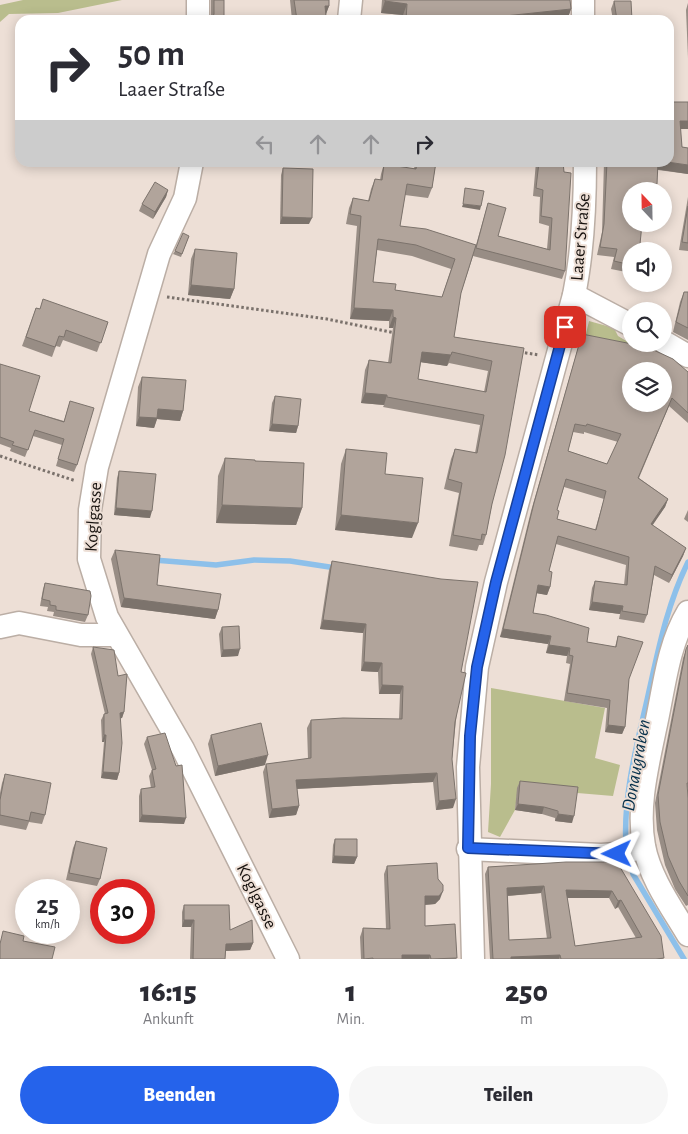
<!DOCTYPE html>
<html lang="de">
<meta charset="utf-8">
<style>
body{margin:0;font-family:"Alegreya Sans",sans-serif;background:#f7f7f7;color:#2b2b33;height:100vh;display:flex;flex-direction:column;font-size:19px;white-space:nowrap}
*{box-sizing:border-box;margin:0}
p{font-size:16px;color:#7c7c81}
.icon{flex:none;width:28px;height:28px;fill:none;stroke:currentColor;stroke-width:2;stroke-linecap:round;stroke-linejoin:round}
.map{position:relative;height:959px;overflow:hidden}
.drawer{display:flex;flex-direction:column;background:#fff;flex:1}
.drawer>*{flex:none}
.hud{position:absolute;left:15px;top:15px;width:659px;height:152px;border-radius:15px;box-shadow:0 2px 12px #0003;background:#fff;color:#2b2b33;overflow:hidden}
.needle{width:32px;rotate:338deg}
.fabs{position:absolute;left:622px;top:182px;display:grid;gap:10px}
.fabs a{display:grid;place-items:center;width:50px;height:50px;border-radius:50%;background:#fff;box-shadow:0 2px 12px #0003;font-size:25px}
.speed{position:absolute;left:15px;top:879px;display:flex;gap:10px;font-size:25px;font-weight:700;text-align:center}
.speed>*{display:grid;place-content:center;width:65px;height:65px;border-radius:50%;background:#fff;box-shadow:0 2px 12px #0003;line-height:1}
.speed small{font-size:12px;font-weight:400}
.speed .limit{border:8px solid #d22;background:#fff;color:#111}
.pin{position:absolute;display:grid;place-items:center;width:42px;height:42px;color:#fff;margin:-21px;border-radius:10px;box-shadow:0 2px 8px #0006}
.me{position:absolute;width:55px;margin:-28px;rotate:269deg;stroke-linejoin:round;filter:drop-shadow(0 0 4px #0008)}
.turn{display:flex;align-items:center;gap:18px;height:105px;padding:0 20px;font-size:22px}
.turn .icon{width:65px;height:65px;stroke-width:2.5}
.turn b{display:block;font-size:35px;line-height:42px}
.lanes{display:flex;align-items:center;height:48px;padding:0 20px;background:#0003;justify-content:center;gap:25px;direction:ltr}
.lanes .off{opacity:.35}
.eta{display:flex;justify-content:space-evenly;align-items:center;height:85px;text-align:center}
.eta b{font-size:30px;font-weight:800;line-height:35px}
.primary-button{display:flex;gap:10px;margin-top:auto;padding:10px 20px}
.primary-button a{flex:1;height:58px;border-radius:30px;background:#2563eb;color:#fff;font-size:20px;font-weight:800;line-height:58px;text-align:center}
.primary-button a+a{background:#f7f7f7;color:#2b2b33}
.map>svg:first-child{display:block}
</style>
<div class="map">
<svg width="688" height="959" viewBox="0 0 688 959">
<rect width="100%" height="100%" fill="#eddfd6"/>
<g fill="#b9bd8d">
<polygon points="23,0 122,0 58,13 9,14 0,22 0,5"/>
<polygon points="589,321 614,328 618,336 628,342 628,346 585,338"/>
<polygon points="491,688 605,708 595,758 620,765 613,796 518,788 515,810 500,837 488,832 491,784"/>
</g>
<g fill="none" stroke-linecap="round" stroke-linejoin="round">
<g stroke="#8dc0ea" stroke-width="5.5">
<polyline points="154,560 216,565 254,560 290,561 336,568"/>
<path d="M 626,846 C 623,797 636,748 647,700 C 658,652 666,607 688,562"/>
<polyline points="628,855 633,874 684,959"/>
</g>
<g stroke="#bbaea5" stroke-width="25">
<g id="minor">
<polyline points="583,0 583,20"/>
<polyline points="198,20 198,0"/>
<polyline points="349,20 351,0"/>
<polyline points="192,162 185,198 159,254 97,467 90,510 89,559 107,617 183,749 288,959"/>
<polyline points="574,295 631,325"/>
<polyline points="664,342 688,356"/>
<path d="M 688,612 C 667,647 664,690 655,729 C 647,768 637,807 644,846 C 650,878 672,908 688,935"/>
<polyline points="0,627 19,623 81,635 116,635"/>
<polyline points="468,849 601,855 617,854 644,847"/>
<path d="M 473,959 L 468,767 L 477,667 L 496,582 L 574,295 C 583,251 585,207 585,162"/>
</g>
</g>
<g stroke="#7a716b" stroke-width="3" stroke-dasharray="2.5 2.5" stroke-linecap="butt">
<polyline points="167,297 327,319 395,333"/>
<polyline points="520,352 539,355"/>
<polyline points="0,456 76,481"/>
</g>
<use href="#minor" stroke="#fff" stroke-width="22"/>
</g>
<g fill="#988d85" fill-rule="evenodd">
<polygon points="211,0 224,0 211,19"/>
<polygon points="290,0 329,0 329,6 326,14 326,16 325,20 292,20"/>
<polygon points="377,0 570,0 571,9 567,20 402,20 403,15 381,13 382,0"/>
<polygon points="614,1 632,20 613,20 611,9"/>
<polygon points="688,3 688,58 686,10"/>
<polygon points="680,129 682,147 688,148 688,174 658,170 631,191 631,273 611,269 614,257 597,255 602,232 604,162 669,162"/>
<path d="M 415,162 L 436,162 L 432,188 L 428,198 L 405,195 L 400,226 L 476,245 L 488,203 L 498,236 L 547,249 L 549,226 L 539,223 L 540,197 L 533,196 L 536,162 L 563,162 L 565,271 L 562,279 L 473,256 L 461,293 L 454,337 L 524,348 L 492,504 L 486,535 L 483,545 L 479,545 L 477,551 L 449,546 L 459,493 L 444,489 L 451,459 L 455,449 L 475,453 L 480,425 L 383,407 L 384,405 L 361,403 L 365,370 L 369,360 L 388,363 L 393,328 L 389,328 L 389,321 L 350,319 L 357,226 L 346,224 L 349,208 L 353,198 L 368,201 L 371,189 L 375,179 L 380,180 L 381,174 L 384,164 L 414,169 ZM 377,250 L 412,256 L 451,269 L 442,297 L 395,290 L 373,282 ZM 421,362 L 447,366 L 449,363 L 488,371 L 484,392 L 418,379 Z"/>
<polygon points="283,168 309,224 280,224 281,175"/>
<polygon points="168,190 166,197 153,219 139,211 142,204"/>
<polygon points="688,197 688,251 679,250"/>
<polygon points="189,236 181,257 173,254 175,251"/>
<polygon points="195,249 234,289 230,299 188,295 191,259"/>
<polygon points="684,292 688,292 688,340 673,332 680,302"/>
<polygon points="36,308 40,309 108,322 97,352 63,340 60,347 56,346 52,357 22,346"/>
<path d="M 582,334 L 688,372 L 688,423 L 669,406 L 639,478 L 668,499 L 665,507 L 652,525 L 686,548 L 683,556 L 669,583 L 654,575 L 647,615 L 644,623 L 619,619 L 620,614 L 589,610 L 592,588 L 595,581 L 624,585 L 626,565 L 556,544 L 549,571 L 550,587 L 547,595 L 537,593 L 533,613 L 587,642 L 615,647 L 618,636 L 629,680 L 625,727 L 622,734 L 605,732 L 607,708 L 564,701 L 570,664 L 566,663 L 567,656 L 546,653 L 548,644 L 500,637 L 531,511 ZM 573,432 L 584,434 L 584,432 L 618,442 L 607,464 L 568,451 ZM 564,487 L 604,499 L 595,530 L 557,519 L 557,510 Z"/>
<polygon points="0,364 29,411 64,421 70,401 77,465 74,472 56,466 62,445 33,436 25,457 10,451 11,448 0,444"/>
<polygon points="142,377 183,411 180,421 157,419 154,428 136,426 138,387"/>
<polygon points="275,396 298,426 296,433 269,431 272,403"/>
<polygon points="346,449 412,538 335,530 341,464"/>
<polygon points="225,458 255,461 302,508 296,525 216,523 218,476"/>
<polygon points="119,471 150,518 114,515 117,478"/>
<polygon points="688,510 688,522 684,519"/>
<polygon points="115,550 157,585 218,610 215,619 121,607 111,559"/>
<polygon points="332,561 461,672 452,759 453,808 436,810 433,782 297,789 299,806 296,815 269,818 263,772 266,764 308,759 307,728 311,720 399,719 400,694 379,694 378,672 361,671 363,633 320,629 329,570"/>
<polygon points="45,583 88,615 85,622 53,616 54,612 47,611 48,607 40,606 43,589"/>
<polygon points="222,627 238,656 221,657 219,634"/>
<polygon points="688,645 688,787 687,789 688,798 688,905 686,906 675,889 665,865 657,830 655,803 683,658"/>
<polygon points="93,647 124,712 122,718 120,718 119,773 117,780 101,778 104,742 102,742 101,720 104,714 105,714 91,654"/>
<polygon points="211,735 265,765 215,776 208,744"/>
<polygon points="147,737 184,824 139,822 139,796 141,789 151,788 149,776 152,770 144,744"/>
<polygon points="5,774 45,815 42,824 29,822 26,830 0,825 0,793 2,783"/>
<polygon points="520,781 572,823 555,821 555,818 542,814 515,810 517,788"/>
<polygon points="335,839 357,857 354,864 332,863 333,845"/>
<polygon points="76,841 100,879 97,886 66,880 73,848"/>
<path d="M 617,862 L 663,959 L 490,959 L 485,874 L 488,867 ZM 541,893 L 547,939 L 509,940 L 508,896 ZM 567,898 L 609,898 L 615,909 L 618,907 L 636,938 L 575,946 Z"/>
<polygon points="387,866 438,879 440,899 435,904 425,905 425,926 455,924 456,959 361,959 360,937 363,928 386,929 384,874"/>
<polygon points="184,905 230,930 253,943 250,950 226,951 225,959 190,959 191,927 182,927 182,912"/>
</g>
<g fill="#7c736c">
<polygon points="385,1 407,4 403,15 381,13"/>
<polygon points="325,6 329,6 326,14 322,15"/>
<polygon points="571,9 567,20 504,20 505,16"/>
<polygon points="326,16 325,20 297,20"/>
<polygon points="680,121 688,121 688,129 677,129"/>
<polygon points="657,162 667,162 688,165 688,174 655,169"/>
<polygon points="646,184 657,184 655,191 643,191"/>
<polygon points="168,190 166,197 153,219 155,212"/>
<polygon points="463,204 481,206 480,210 462,207"/>
<polygon points="282,217 312,218 309,224 280,224"/>
<polygon points="191,285 234,289 230,299 188,295"/>
<polygon points="354,308 393,310 389,321 350,319"/>
<polygon points="393,317 396,318 393,328 389,328"/>
<polygon points="422,352 451,355 447,366 419,362"/>
<polygon points="365,393 387,395 384,405 361,403"/>
<polygon points="158,409 183,411 180,421 157,419 154,428 136,426 139,417"/>
<polygon points="272,424 298,426 296,433 269,431"/>
<polygon points="668,499 665,507 648,532 651,524"/>
<polygon points="222,505 302,508 296,525 216,523"/>
<polygon points="116,508 152,511 150,518 114,515"/>
<polygon points="341,515 418,523 412,538 335,530"/>
<polygon points="686,548 683,556 669,583 672,575"/>
<polygon points="538,585 550,587 547,595 535,593"/>
<polygon points="124,598 218,610 215,619 121,607"/>
<polygon points="592,602 623,606 620,614 589,610"/>
<polygon points="323,620 366,624 363,633 320,629"/>
<polygon points="503,629 551,636 548,644 500,637"/>
<polygon points="549,645 570,648 567,656 546,653"/>
<polygon points="240,649 238,656 221,657 223,650"/>
<polygon points="364,662 382,663 378,672 361,671"/>
<polygon points="382,685 403,686 400,694 379,694"/>
<polygon points="124,712 122,718 118,719 120,713"/>
<polygon points="608,725 625,727 622,734 605,732"/>
<polygon points="104,735 106,735 104,742 102,742"/>
<polygon points="268,755 265,765 215,776 218,766"/>
<polygon points="103,772 119,773 117,780 101,778"/>
<polygon points="437,773 433,782 293,789 296,780"/>
<polygon points="456,799 453,808 436,810 439,801"/>
<polygon points="518,804 544,807 542,814 515,810"/>
<polygon points="299,806 296,815 269,818 272,809"/>
<polygon points="558,814 574,816 572,823 555,821"/>
<polygon points="142,815 186,818 184,824 139,822"/>
<polygon points="334,856 357,857 354,864 332,863"/>
<polygon points="544,886 541,893 505,896 507,888"/>
<polygon points="566,890 612,891 609,898 563,898"/>
<polygon points="443,891 440,899 435,904 422,905 425,896"/>
<polygon points="621,900 618,907 615,909 618,901"/>
<polygon points="184,920 194,920 191,927 182,927"/>
<polygon points="253,943 250,950 223,951 226,944"/>
<polygon points="402,955 430,955 429,959 400,959"/>
<polygon points="560,955 559,959 510,959 511,957"/>
</g>
<g fill="#b1a49b" stroke="#7c736c" fill-rule="evenodd">
<polygon points="214,0 224,0 224,20 211,20 214,14"/>
<polygon points="294,0 329,0 329,6 325,6 326,16 297,20"/>
<polygon points="385,0 570,0 571,9 505,16 505,20 406,20 407,4 385,1"/>
<polygon points="614,1 631,1 632,20 617,20"/>
<polygon points="669,102 688,102 688,121 680,121 682,147 688,148 688,165 667,162 669,162"/>
<path d="M 417,162 L 436,162 L 432,188 L 407,184 L 400,226 L 426,229 L 476,245 L 461,293 L 454,337 L 524,348 L 505,455 L 492,504 L 486,535 L 482,534 L 481,540 L 453,535 L 462,483 L 448,479 L 455,449 L 477,453 L 484,415 L 387,397 L 387,395 L 365,393 L 369,360 L 391,363 L 396,318 L 393,317 L 393,310 L 354,308 L 361,216 L 350,214 L 353,198 L 369,201 L 375,179 L 382,180 L 384,164 L 416,169 ZM 378,239 L 416,245 L 455,259 L 442,297 L 395,290 L 396,284 L 373,282 ZM 422,352 L 451,355 L 452,352 L 492,361 L 486,392 L 418,379 Z"/>
<polygon points="539,162 563,162 564,172 571,173 565,271 476,248 488,203 506,208 498,236 550,250 552,218 541,216 543,190 536,188"/>
<polygon points="607,162 658,162 657,184 646,184 645,191 631,191 631,224 642,224 640,244 638,251 631,251 631,265 614,261 617,249 600,247 604,224"/>
<polygon points="283,168 313,169 312,218 282,217"/>
<polygon points="155,182 168,190 155,212 142,204"/>
<polygon points="465,188 484,191 481,206 463,204"/>
<polygon points="688,206 688,243 682,242"/>
<polygon points="183,233 189,236 182,254 175,251"/>
<polygon points="195,249 237,253 234,289 191,285"/>
<polygon points="684,292 688,292 688,328 676,322"/>
<polygon points="43,299 108,322 101,343 66,330 64,337 59,336 55,347 26,337 36,308 40,309"/>
<path d="M 582,334 L 647,347 L 673,359 L 688,372 L 688,413 L 672,398 L 638,478 L 668,499 L 651,524 L 686,548 L 672,575 L 655,566 L 647,615 L 622,611 L 623,606 L 592,602 L 595,581 L 627,585 L 629,557 L 558,536 L 549,571 L 552,572 L 550,587 L 538,585 L 533,613 L 546,615 L 589,628 L 587,642 L 616,647 L 618,636 L 643,642 L 629,679 L 625,727 L 608,725 L 610,700 L 567,693 L 573,656 L 569,655 L 570,648 L 549,645 L 551,636 L 503,629 L 534,503 ZM 631,371 L 664,371 L 664,404 L 631,404 ZM 575,424 L 586,426 L 587,424 L 621,434 L 607,464 L 568,451 ZM 566,479 L 606,491 L 596,530 L 557,519 L 559,511 L 557,510 Z"/>
<polygon points="0,364 40,376 29,411 64,422 70,401 94,408 77,465 58,459 64,439 35,430 28,450 12,445 14,442 0,437"/>
<polygon points="142,377 186,380 183,411 158,409 157,418 139,417"/>
<polygon points="275,396 301,399 298,426 272,424"/>
<polygon points="346,449 387,453 385,474 423,478 418,523 341,515"/>
<polygon points="225,458 255,460 255,461 304,463 302,508 222,505"/>
<polygon points="119,471 156,474 152,511 116,508"/>
<polygon points="115,550 160,555 157,585 221,594 218,610 124,598"/>
<polygon points="332,561 441,579 478,582 461,672 466,673 455,722 452,759 456,799 439,801 437,773 296,780 299,806 272,809 266,764 311,758 311,720 343,718 402,719 403,686 382,685 382,663 364,662 366,624 323,620"/>
<polygon points="45,583 90,591 91,596 88,615 56,610 56,606 50,605 50,601 42,599"/>
<polygon points="239,626 240,649 223,650 222,627"/>
<polygon points="688,645 688,783 687,783 688,798 688,896 679,881 668,856 660,822 658,795 686,649"/>
<polygon points="93,647 114,650 118,676 127,674 124,712 120,713 122,743 119,773 103,772 106,735 104,735 104,714 108,713"/>
<polygon points="261,723 268,755 218,766 211,735"/>
<polygon points="165,733 176,766 182,765 186,818 142,815 141,789 155,787 152,770 156,769 147,737"/>
<polygon points="5,774 51,783 45,815 31,812 29,821 0,815 0,800"/>
<polygon points="520,781 578,787 574,816 558,814 558,811 544,807 518,804"/>
<polygon points="335,839 357,839 357,857 334,856"/>
<polygon points="76,841 107,848 100,879 69,873"/>
<path d="M 566,862 L 617,862 L 661,936 L 664,958 L 656,959 L 561,959 L 560,955 L 511,957 L 511,959 L 493,959 L 488,867 ZM 544,886 L 551,938 L 509,940 L 507,888 ZM 566,890 L 612,891 L 618,901 L 621,900 L 642,937 L 575,946 Z"/>
<polygon points="437,863 438,879 443,885 443,891 439,896 425,896 425,926 455,924 457,958 431,959 430,955 402,955 402,959 373,959 373,958 364,959 363,928 390,929 387,866"/>
<polygon points="184,905 229,905 230,930 252,920 253,943 226,944 225,959 193,959 194,920 184,920"/>
<polygon points="3,931 24,936 23,941 55,947 52,959 0,959 0,944"/>
</g>
<g fill="none" stroke-linecap="round" stroke-linejoin="round">
<g stroke="#184099" stroke-width="12">
<polyline id="route" points="565,327 496,582 477,667 470,736 468,848 617,854"/>
</g>
<use href="#route" stroke="#2563eb" stroke-width="9"/>
</g>
<g text-anchor="middle" stroke-width="4" stroke-linejoin="round" paint-order="stroke">
<g font-size="18" fill="#181310" stroke="#eddfd6">
<text transform="translate(580 237) rotate(-85)" y="6">Laaer Straße</text>
<text transform="translate(93 517) rotate(-86)" y="6">Koglgasse</text>
<text transform="translate(257 896) rotate(64)" y="6">Koglgasse</text>
</g>
<g font-size="19" font-style="italic" fill="#042e49" stroke="#eddfd6">
<text transform="translate(635 765) rotate(-80)" y="7">Donaugraben</text>
</g>
</g>
</svg>
<div class="fabs">
<a><svg class="needle" viewBox="-14 -14 28 28"><path d="M0-13l5 13h-10z" fill="#e53935"/><path d="M0 13l5-13h-10z" fill="#7c7c81"/></svg></a>
<a><svg class="icon" aria-label="sound" viewBox="0 0 24 24"><path d="M4 9h4l5-4v14l-5-4H4zM17 9q2 3 0 6"/></svg></a>
<a><svg class="icon" aria-label="search" viewBox="0 0 24 24"><circle cx="10" cy="10" r="6"/><path d="M15 15l6 6"/></svg></a>
<a><svg class="icon" aria-label="layers" viewBox="0 0 24 24"><path d="M12 4l9 5-9 5-9-5zM3 14l9 5 9-5"/></svg></a>
</div>
<div class="speed"><div>25<small>km/h</small></div><div class="limit">30</div></div>
<div class="pin" style="left:565px;top:327px;background:#d93025"><svg class="icon" aria-label="arrive" viewBox="0 0 24 24"><path d="M6 21V4h12l-3 4 3 4H6"/></svg></div>
<svg class="me" style="left:617px;top:854px" viewBox="-20 -20 40 40"><path d="M0-17L14 15 0 8-14 15z" fill="#2563eb" stroke="#fff" stroke-width="4"/></svg>
<div class="hud">
<div class="turn"><svg class="icon" aria-label="right" viewBox="0 0 24 24"><path d="M7 20v-9h11M14 6l5 5-5 5"/></svg><div><b>50 m</b>Laaer Straße</div></div>
<div class="lanes"><svg class="icon off" aria-label="left" viewBox="0 0 24 24"><path d="M17 20v-9H6M10 6l-5 5 5 5"/></svg><svg class="icon off" aria-label="ahead" viewBox="0 0 24 24"><path d="M12 20V5M6 11l6-6 6 6"/></svg><svg class="icon off" aria-label="ahead" viewBox="0 0 24 24"><path d="M12 20V5M6 11l6-6 6 6"/></svg><svg class="icon" aria-label="right" viewBox="0 0 24 24"><path d="M7 20v-9h11M14 6l5 5-5 5"/></svg></div>
</div>
</div>
<section class="drawer">
<div class="eta">
<div><b>16:15</b><p>Ankunft</p></div>
<div><b>1</b><p>Min.</p></div>
<div><b>250</b><p>m</p></div>
</div>
<div class="primary-button"><a>Beenden</a><a>Teilen</a></div>
</section>
